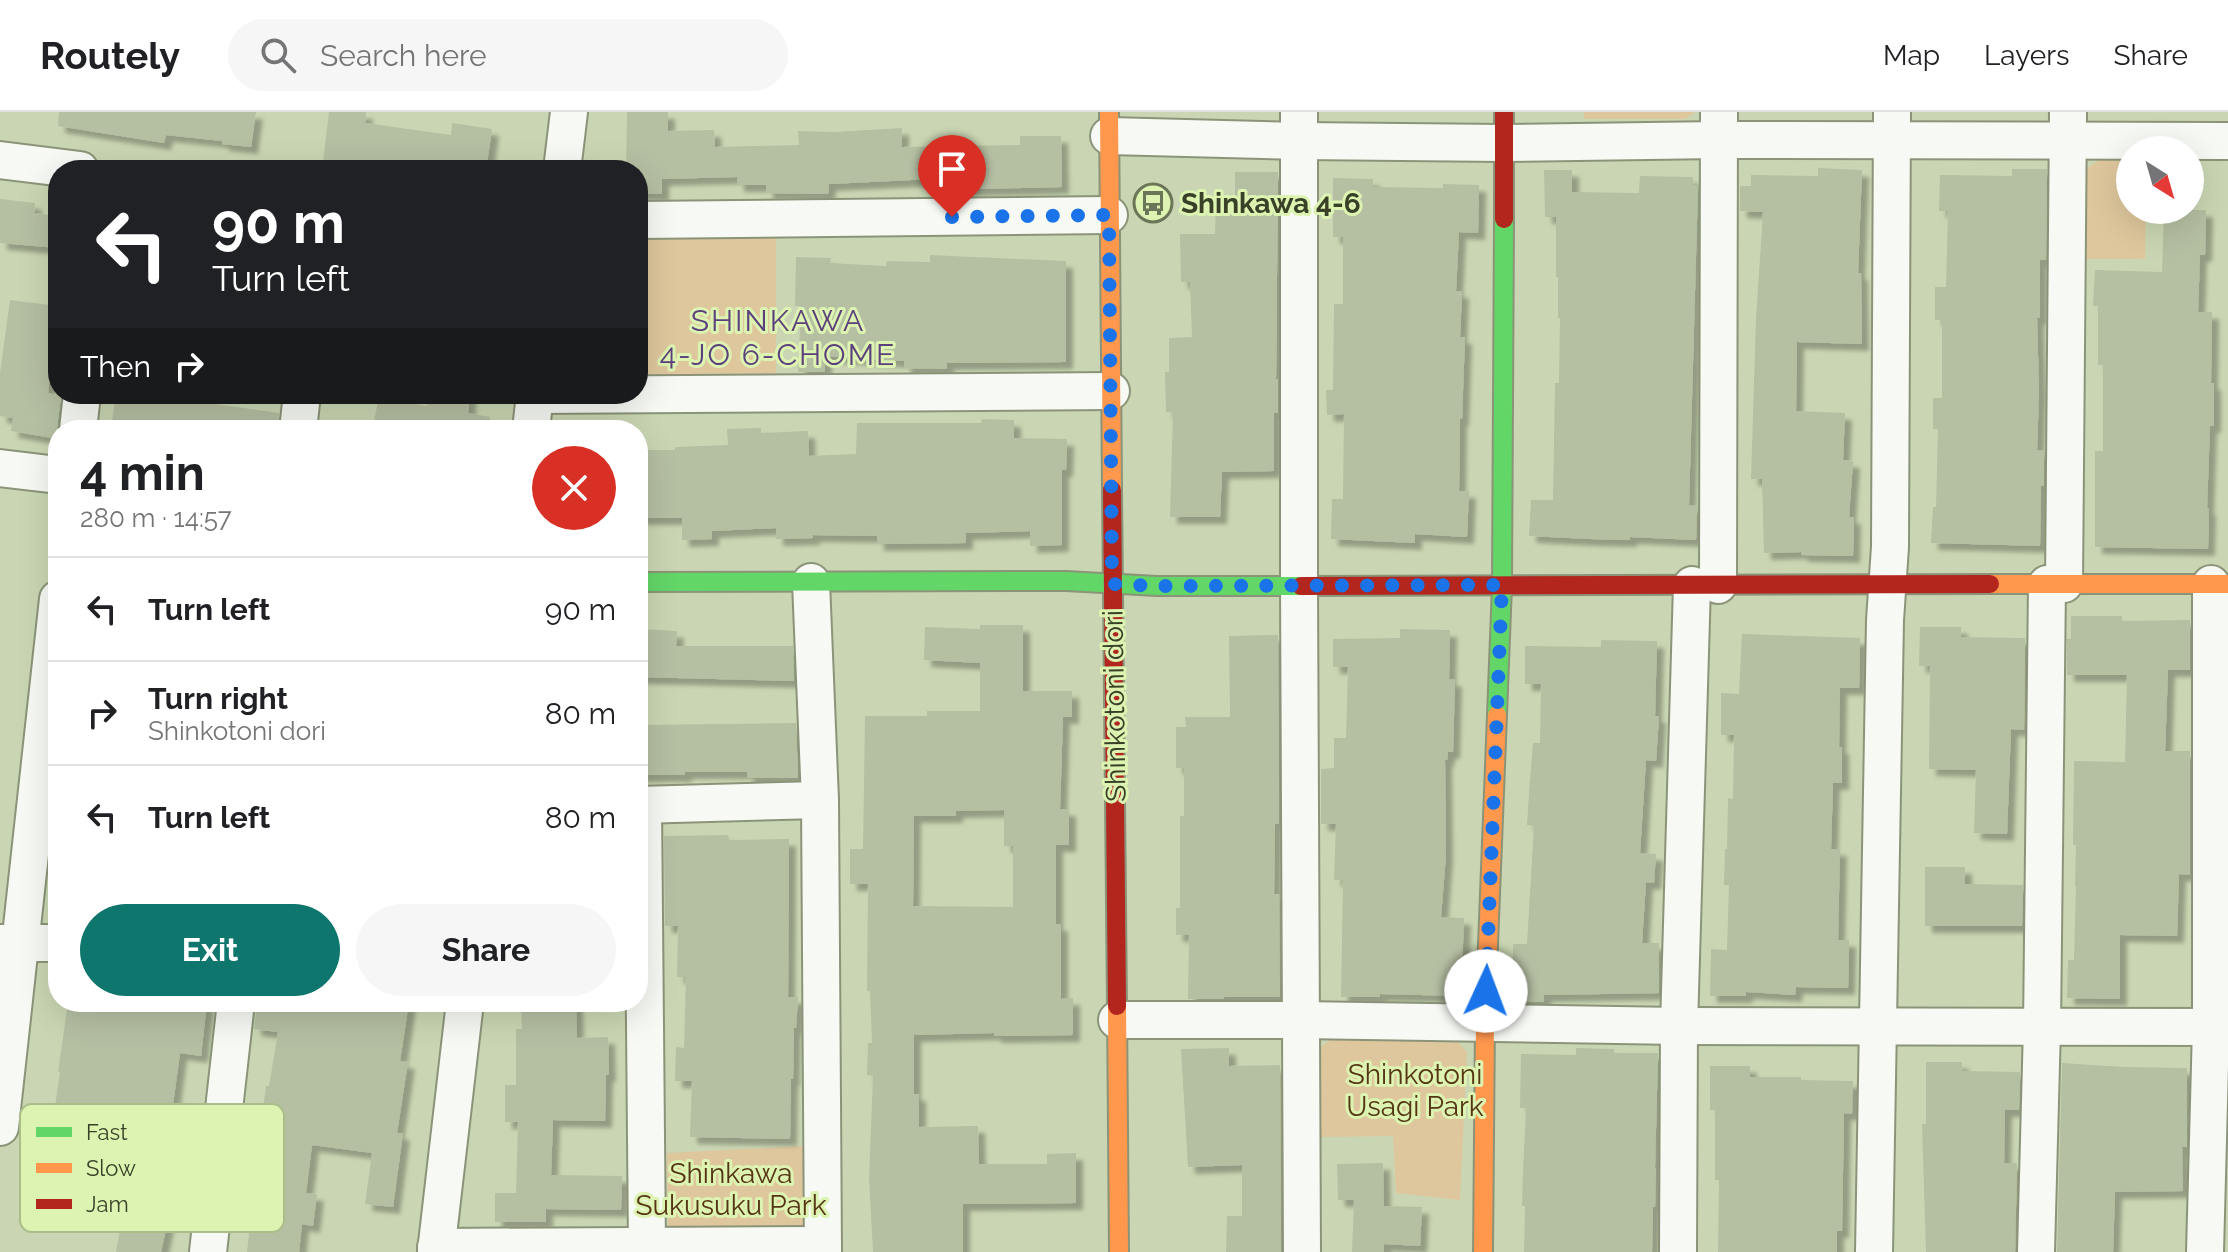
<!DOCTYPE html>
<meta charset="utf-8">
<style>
body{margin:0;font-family:Raleway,sans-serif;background:#f6f6f6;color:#202124;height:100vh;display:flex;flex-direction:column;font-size:30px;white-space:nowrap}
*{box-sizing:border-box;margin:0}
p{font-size:26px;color:#757577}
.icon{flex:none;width:44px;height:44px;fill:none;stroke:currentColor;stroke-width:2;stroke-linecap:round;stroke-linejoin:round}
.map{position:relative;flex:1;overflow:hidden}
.drawer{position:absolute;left:48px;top:308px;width:600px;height:592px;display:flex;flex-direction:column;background:#fff;border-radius:32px;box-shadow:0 8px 32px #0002}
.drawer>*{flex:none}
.hud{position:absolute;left:48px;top:48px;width:600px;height:244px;border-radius:32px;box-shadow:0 8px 32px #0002;background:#202124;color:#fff;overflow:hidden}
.needle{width:52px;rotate:143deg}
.controls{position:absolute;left:2116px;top:24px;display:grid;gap:16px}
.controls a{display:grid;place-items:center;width:88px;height:88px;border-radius:50%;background:#fff;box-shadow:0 8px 32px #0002;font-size:40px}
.pin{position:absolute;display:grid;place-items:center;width:68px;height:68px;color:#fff;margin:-82px -34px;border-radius:50% 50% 50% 0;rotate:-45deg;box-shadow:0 0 8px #0007}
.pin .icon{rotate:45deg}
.me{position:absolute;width:88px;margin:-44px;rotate:2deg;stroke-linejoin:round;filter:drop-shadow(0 0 6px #0008)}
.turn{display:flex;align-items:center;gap:28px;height:168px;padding:0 32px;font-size:36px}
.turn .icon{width:104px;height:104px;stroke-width:2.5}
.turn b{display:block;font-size:56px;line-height:68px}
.then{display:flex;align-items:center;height:76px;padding:0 32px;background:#0003;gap:16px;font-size:30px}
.round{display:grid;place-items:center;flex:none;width:84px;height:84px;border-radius:42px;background:#f6f6f6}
.summary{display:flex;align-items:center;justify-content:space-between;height:136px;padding:0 32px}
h1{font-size:48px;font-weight:700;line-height:60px}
.button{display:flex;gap:16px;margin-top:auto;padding:16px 32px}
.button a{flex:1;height:92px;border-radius:48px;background:#0f766e;color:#fff;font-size:32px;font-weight:700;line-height:92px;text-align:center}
.button a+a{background:#f6f6f6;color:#202124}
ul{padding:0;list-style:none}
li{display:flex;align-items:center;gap:24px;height:104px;padding:0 32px;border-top:2px solid #e0e0e0}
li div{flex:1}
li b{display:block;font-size:30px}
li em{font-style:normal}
header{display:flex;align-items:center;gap:48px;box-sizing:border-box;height:112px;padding:0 40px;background:#fff;border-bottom:2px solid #e0e0e0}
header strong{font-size:38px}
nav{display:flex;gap:44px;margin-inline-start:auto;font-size:28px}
.search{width:560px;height:72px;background:#f6f6f6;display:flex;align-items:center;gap:20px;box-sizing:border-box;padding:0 28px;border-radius:44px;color:#757577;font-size:30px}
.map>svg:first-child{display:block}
</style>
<header>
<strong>Routely</strong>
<div class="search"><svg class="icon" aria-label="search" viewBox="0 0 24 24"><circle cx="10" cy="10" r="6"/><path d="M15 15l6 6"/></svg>Search here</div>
<nav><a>Map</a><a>Layers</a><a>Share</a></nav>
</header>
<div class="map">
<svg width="2228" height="1140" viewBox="0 0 2228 1140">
<defs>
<filter id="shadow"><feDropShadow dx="7" dy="7" stdDeviation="2" flood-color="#0004"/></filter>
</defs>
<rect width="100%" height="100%" fill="#cad6b3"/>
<g fill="#dec79d">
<polygon points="1584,0 1695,0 1685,7 1584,7"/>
<polygon points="2102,46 2130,47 2130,98 2146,98 2145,147 2085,147 2086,57"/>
<polygon points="638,121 776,122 776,264 638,264"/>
<polygon points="1332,926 1456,928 1467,940 1460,1088 1396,1081 1393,1024 1320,1025 1320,936"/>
<polygon points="805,1034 806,1115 668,1118 667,1041"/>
</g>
<g fill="#b5bfa2" fill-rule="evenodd" filter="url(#shadow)">
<polygon points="59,0 256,0 251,35 222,32 222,29 166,23 164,31 58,14"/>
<polygon points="329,0 366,0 365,11 451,23 452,11 492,17 486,58 385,58 323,50"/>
<polygon points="627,0 668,0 668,19 714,18 715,35 799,33 798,19 835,20 902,16 902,35 1020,33 1020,24 1061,24 1062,75 933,78 932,67 829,72 828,82 766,81 766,73 737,73 737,65 662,67 662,82 638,81 638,58 626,58"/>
<polygon points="1818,56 1862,58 1858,161 1861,161 1862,232 1797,230 1796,299 1845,301 1843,348 1853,349 1849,405 1854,405 1853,444 1801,443 1801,440 1764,441 1762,367 1751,367 1756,207 1763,100 1740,99 1740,74 1751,74 1751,63 1818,64"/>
<polygon points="2012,57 2047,57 2046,148 2040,148 2040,206 2037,206 2039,280 2037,338 2044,339 2044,374 2041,374 2040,434 1931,431 1933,395 1936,395 1938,317 1933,317 1933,286 1942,286 1942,208 1935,208 1935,175 1946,175 1948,99 1939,99 1940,63 2012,64"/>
<polygon points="1544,58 1572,58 1572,80 1639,81 1640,64 1693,65 1693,73 1698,73 1689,393 1697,394 1696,428 1630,425 1630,428 1590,427 1529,424 1531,388 1553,388 1555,271 1559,271 1560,206 1558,206 1558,165 1556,165 1556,105 1545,105"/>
<polygon points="1235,60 1278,60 1276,267 1278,267 1278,301 1274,301 1274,359 1222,360 1220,405 1170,405 1173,300 1166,300 1165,260 1169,260 1169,226 1192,225 1190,170 1181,170 1180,122 1215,122 1216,89 1235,89"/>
<polygon points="1333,66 1373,67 1373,75 1443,76 1443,72 1479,73 1478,121 1459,120 1456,179 1462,179 1460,225 1465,225 1462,307 1460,307 1459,379 1469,379 1467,425 1415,422 1415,431 1331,427 1332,387 1343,387 1344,302 1327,303 1326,278 1333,278 1334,192 1343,192 1343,125 1333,125"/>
<polygon points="0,87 35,91 34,101 58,104 58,136 0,131"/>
<polygon points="2164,98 2206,98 2205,143 2200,143 2198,200 2212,200 2211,271 2214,271 2214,314 2210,314 2207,396 2209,396 2208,437 2095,435 2095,339 2103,339 2103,253 2098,253 2098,194 2093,194 2095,158 2162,160"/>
<polygon points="930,143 1066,149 1066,250 947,251 947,257 904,256 904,249 825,244 825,260 798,260 801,194 795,194 796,145 831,146 830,151 886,154 887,149 930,150"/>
<polygon points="10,188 58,194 48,281 61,284 57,316 58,327 11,319 13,306 0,304 0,261"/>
<polygon points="116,282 172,282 194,285 194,289 279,301 277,318 120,318 121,311 112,309"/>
<polygon points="429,282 470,282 468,301 490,305 489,318 372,318 379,285 427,294"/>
<polygon points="982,307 1014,308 1014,326 1067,327 1066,358 1062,358 1062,433 1030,434 1030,419 966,421 966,431 877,432 877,424 813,423 813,426 776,427 776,416 712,419 712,427 682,428 682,406 638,406 638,338 675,338 675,335 728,333 727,317 761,316 761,321 808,319 809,344 856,342 857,311 981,311"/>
<polygon points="2071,504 2122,504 2122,509 2190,508 2190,558 2168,558 2165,639 2190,639 2190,763 2179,762 2177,824 2120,823 2120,887 2067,886 2068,848 2074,848 2076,774 2075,774 2076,733 2073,733 2074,649 2125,650 2127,563 2067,563 2067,527 2071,527"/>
<path d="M 980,513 L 1023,513 L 1023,579 L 1072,579 L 1072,605 L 1063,605 L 1060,697 L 1069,697 L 1069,733 L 1056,733 L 1056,812 L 1061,812 L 1061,887 L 1073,886 L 1073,923 L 994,924 L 994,921 L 914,923 L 914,982 L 919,982 L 919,1015 L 978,1014 L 979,1052 L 1047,1052 L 1047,1042 L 1076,1041 L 1076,1091 L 963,1092 L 963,1140 L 873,1140 L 869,1066 L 873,964 L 867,963 L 868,931 L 872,931 L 870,879 L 867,879 L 868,772 L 850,772 L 850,737 L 863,737 L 865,604 L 927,604 L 927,599 L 980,599 L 980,551 L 924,548 L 925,515 L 980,517 ZM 1004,698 L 1004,734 L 1013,734 L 1013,795 L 913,794 L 914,704 L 956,704 L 956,699 Z"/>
<polygon points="1920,515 1961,515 1961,525 2025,526 2024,618 2011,617 2007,722 1974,721 1976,658 1929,657 1930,554 1919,554"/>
<polygon points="638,517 677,519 676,534 793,534 794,569 638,565"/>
<polygon points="1400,517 1450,518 1449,567 1455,568 1453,640 1448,640 1447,648 1445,648 1446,743 1441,805 1464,806 1461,884 1380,882 1380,885 1341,885 1343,768 1334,768 1336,712 1321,712 1321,657 1334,656 1334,626 1346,626 1348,555 1333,555 1333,527 1400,526"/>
<polygon points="1742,522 1860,526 1859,576 1840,576 1839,635 1842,635 1842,671 1833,671 1831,737 1840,737 1838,828 1849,828 1848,876 1796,875 1795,883 1746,880 1746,884 1710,884 1711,837 1727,838 1729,773 1724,773 1725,737 1727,737 1728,686 1733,687 1734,623 1721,623 1721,581 1739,582"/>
<polygon points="1278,523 1279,712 1275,712 1274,782 1279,782 1280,885 1224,885 1224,887 1188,887 1189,823 1176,823 1176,796 1180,796 1180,704 1184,704 1184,656 1176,656 1176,615 1186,615 1185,605 1230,605 1229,524"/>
<polygon points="1601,528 1657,529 1655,604 1659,604 1656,649 1646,648 1640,741 1656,742 1654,771 1646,770 1642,831 1659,831 1659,881 1544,883 1544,890 1512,889 1513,832 1527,832 1534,714 1527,713 1529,681 1533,631 1540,631 1541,572 1525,572 1525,534 1601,535"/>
<polygon points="796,611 798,666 747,666 747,660 685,660 685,663 638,663 638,613"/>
<polygon points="728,723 729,728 789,727 788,885 798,885 796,916 794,916 793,967 791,967 790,1027 690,1025 692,969 675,969 676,935 684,936 686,865 677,865 678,814 665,814 664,724"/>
<polygon points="1925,755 1965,755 1965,772 2023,773 2022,814 1925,814"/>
<polygon points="68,890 207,890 201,944 180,941 165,1052 170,1052 163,1107 168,1108 161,1140 116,1140 127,1081 103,1078 103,1074 43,1064 50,1029 60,960 58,960"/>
<polygon points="257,890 409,890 400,949 408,950 397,1021 403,1021 393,1095 365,1092 372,1041 312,1033 306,1081 317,1082 313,1114 302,1112 299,1140 247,1140 254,1075 265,1005 262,1005 266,974 269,974 278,920 254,917"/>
<polygon points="521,890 576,890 577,926 608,925 609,963 606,963 605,1009 553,1008 551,1063 622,1064 621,1098 546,1097 546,1110 495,1110 495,1081 516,1081 518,1010 505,1010 505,973 516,973 516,917 522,917"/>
<polygon points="1229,936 1229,954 1280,953 1281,1140 1226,1140 1227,1104 1242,1104 1242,1053 1188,1055 1181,937"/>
<polygon points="1576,936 1614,937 1614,941 1658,941 1655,1056 1656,1056 1655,1095 1653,1095 1652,1140 1524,1140 1525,1094 1522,1094 1523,1059 1526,996 1520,996 1521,942 1576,943"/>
<polygon points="1926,950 1962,950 1962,959 2020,960 2019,998 2005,998 2004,1051 2017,1051 2015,1140 1926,1140 1922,1012 1926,1012"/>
<polygon points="2062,951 2124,955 2187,956 2187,1035 2182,1035 2183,1079 2115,1080 2113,1140 2057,1140"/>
<polygon points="1710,954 1750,954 1750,965 1801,965 1801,968 1853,969 1852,1002 1844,1001 1842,1119 1837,1119 1837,1140 1718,1140 1719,1068 1715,1068 1715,998 1710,998"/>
<polygon points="1383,1051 1384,1094 1422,1095 1420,1134 1384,1132 1384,1140 1352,1140 1354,1088 1338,1088 1337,1052"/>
</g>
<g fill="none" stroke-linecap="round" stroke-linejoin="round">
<g stroke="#8b9478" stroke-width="40">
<g id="street">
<polyline points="1299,0 1299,473 1302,1140"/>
<polyline points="1109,24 1300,29 1504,31 1719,28 2228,29"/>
<polyline points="0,48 80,58"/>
<polyline points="562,58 569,0"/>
<polyline points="638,108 1109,103"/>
<polyline points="535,283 1111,279"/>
<polyline points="78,318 82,282"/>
<polyline points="298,318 302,282"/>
<polyline points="531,318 535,282"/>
<polyline points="0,356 58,363"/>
<polyline points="811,470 820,688 823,1140"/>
<polyline points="2064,472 2068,0"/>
<polyline points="1718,473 1719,0"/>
<polyline points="638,693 820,688"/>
<polyline points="643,693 647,1134"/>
<polyline points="0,831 58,831"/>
<polyline points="1117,908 1300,908 1679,914 2228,915"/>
<polyline points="0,1015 58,487"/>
<polyline points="436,1135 823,1133"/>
<polyline points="208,1140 236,890"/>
<polyline points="436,1140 465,890"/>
<polyline points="1678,1140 1679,914 1692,473"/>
<polyline points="1874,1140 1885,508 1890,435 1892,0"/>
<polyline points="2036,1140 2042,915 2047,472"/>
<polyline points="2205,1140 2211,915 2211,472"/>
</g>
</g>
<g stroke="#8b9478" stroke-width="22">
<g id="fast">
<polyline points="638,470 1066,469 1157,474 1301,474"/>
<polyline points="1497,603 1502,473 1504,107"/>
</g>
</g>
<g stroke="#8b9478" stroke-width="22">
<g id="slow">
<polyline points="1109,0 1112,378"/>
<polyline points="1990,472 2228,472"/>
<polyline points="1117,894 1119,1140"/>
<polyline points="1483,1140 1485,910 1497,603"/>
</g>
</g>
<g stroke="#8b9478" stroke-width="22">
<g id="jam">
<polyline points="1504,107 1504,0"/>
<polyline points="1112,378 1117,894"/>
<polyline points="1301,474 1990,472"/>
</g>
</g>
<use href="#street" stroke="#f7f9f4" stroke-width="36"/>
<use href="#fast" stroke="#63d668" stroke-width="18"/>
<use href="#slow" stroke="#ff974d" stroke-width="18"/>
<use href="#jam" stroke="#b3261e" stroke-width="18"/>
</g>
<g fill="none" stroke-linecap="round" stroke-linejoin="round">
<polyline stroke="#1a73e8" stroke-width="14" stroke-dasharray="0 25.2" points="952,105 1109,103 1112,472 1157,474 1502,473 1486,879"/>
</g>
<defs>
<g id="bus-ring" transform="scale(2)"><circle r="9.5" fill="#dcf3b1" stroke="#6b7558" stroke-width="1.5"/><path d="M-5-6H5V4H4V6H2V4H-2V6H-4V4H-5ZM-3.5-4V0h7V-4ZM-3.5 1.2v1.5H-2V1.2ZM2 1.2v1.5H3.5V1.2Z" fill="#6b7558"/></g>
</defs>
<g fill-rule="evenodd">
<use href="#bus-ring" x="1153" y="91"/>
</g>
<g text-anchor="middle" stroke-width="6" stroke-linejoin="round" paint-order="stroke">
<g font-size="28" font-weight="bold" fill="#384127" stroke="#dcf3b1" text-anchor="start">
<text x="1181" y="101">Shinkawa 4-6</text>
</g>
<g font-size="28" fill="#384127" stroke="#dcf3b1">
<text transform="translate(1114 594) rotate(-91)" y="10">Shinkotoni dori</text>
</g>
<g font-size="28" fill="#563514" stroke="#dcf3b1">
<text x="1415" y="972">Shinkotoni<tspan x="1415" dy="32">Usagi Park</tspan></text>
<text x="731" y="1071">Shinkawa<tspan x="731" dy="32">Sukusuku Park</tspan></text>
</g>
<g font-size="30" letter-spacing="2" fill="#5b407c" stroke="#dcf3b1">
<text x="778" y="219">SHINKAWA<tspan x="778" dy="34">4-JO 6-CHOME</tspan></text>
</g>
</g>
<rect x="20" y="992" width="264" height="128" rx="12" fill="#dcf3b1" stroke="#abbe88" stroke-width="2"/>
<rect x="36" y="1015" width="36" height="10" fill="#63d668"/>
<rect x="36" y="1051" width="36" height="10" fill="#ff974d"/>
<rect x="36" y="1087" width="36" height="10" fill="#b3261e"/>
<g font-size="22" fill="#384127">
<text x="86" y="1028">Fast</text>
<text x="86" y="1064">Slow</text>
<text x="86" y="1100">Jam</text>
</g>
</svg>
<div class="controls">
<a><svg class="needle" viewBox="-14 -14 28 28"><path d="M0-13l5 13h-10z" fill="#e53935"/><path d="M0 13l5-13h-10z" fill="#757577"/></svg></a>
</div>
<div class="pin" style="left:952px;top:105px;background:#d93025"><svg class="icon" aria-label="arrive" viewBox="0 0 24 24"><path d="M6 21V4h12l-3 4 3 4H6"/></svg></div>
<svg class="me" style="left:1486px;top:879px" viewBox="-20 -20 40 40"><circle r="19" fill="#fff"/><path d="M0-13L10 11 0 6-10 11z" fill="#1a73e8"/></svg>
<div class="hud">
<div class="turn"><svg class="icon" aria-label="left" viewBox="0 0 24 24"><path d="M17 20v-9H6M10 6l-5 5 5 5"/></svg><div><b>90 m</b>Turn left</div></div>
<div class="then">Then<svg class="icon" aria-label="right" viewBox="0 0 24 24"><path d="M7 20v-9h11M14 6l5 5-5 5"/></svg></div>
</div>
<section class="drawer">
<div class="summary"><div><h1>4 min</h1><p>280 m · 14:57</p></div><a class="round" style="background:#d93025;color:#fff"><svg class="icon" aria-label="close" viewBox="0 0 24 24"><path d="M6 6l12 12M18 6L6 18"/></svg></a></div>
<ul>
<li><svg class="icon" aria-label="left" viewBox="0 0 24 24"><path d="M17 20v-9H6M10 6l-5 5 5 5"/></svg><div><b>Turn left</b></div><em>90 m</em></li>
<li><svg class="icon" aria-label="right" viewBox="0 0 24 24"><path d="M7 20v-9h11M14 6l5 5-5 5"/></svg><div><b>Turn right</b><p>Shinkotoni dori</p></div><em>80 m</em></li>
<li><svg class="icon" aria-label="left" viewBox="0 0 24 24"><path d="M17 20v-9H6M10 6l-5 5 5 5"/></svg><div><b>Turn left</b></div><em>80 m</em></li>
</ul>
<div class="button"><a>Exit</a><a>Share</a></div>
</section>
</div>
